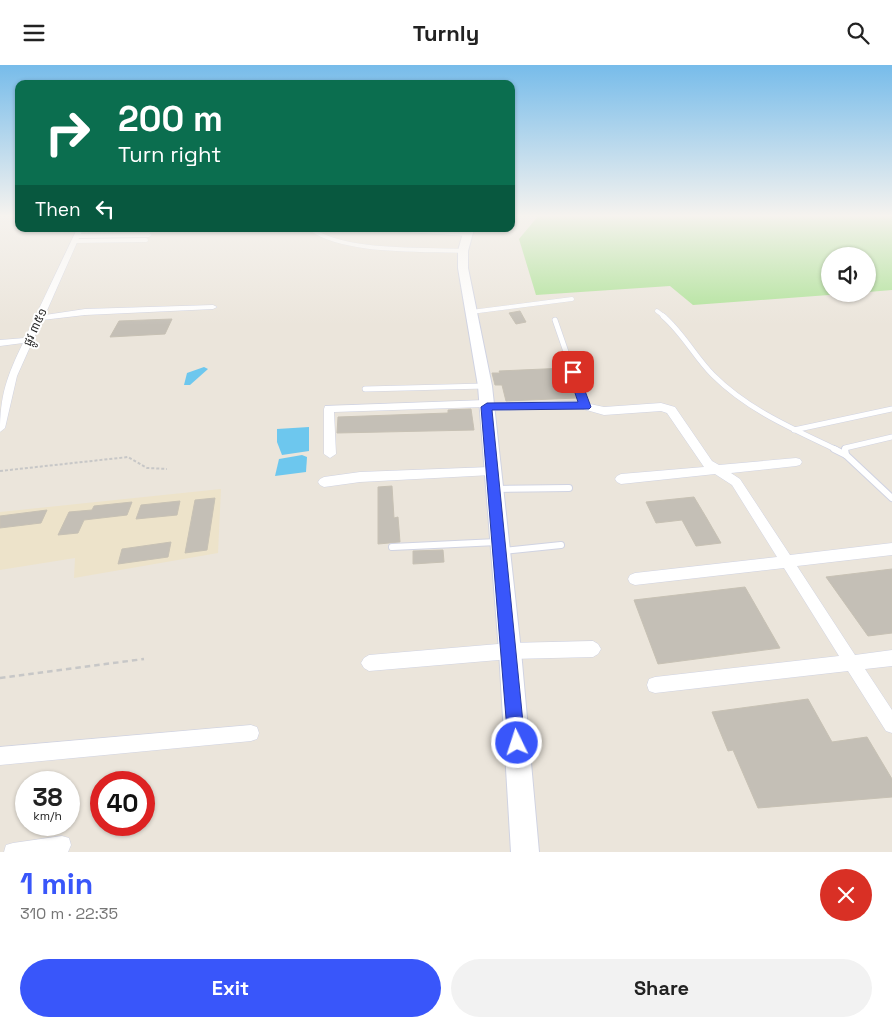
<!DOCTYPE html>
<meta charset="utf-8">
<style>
body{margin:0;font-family:"Space Grotesk","Noto Sans Khmer",sans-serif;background:#f2f2f2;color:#222;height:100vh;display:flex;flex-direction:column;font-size:19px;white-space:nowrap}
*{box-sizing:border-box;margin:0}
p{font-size:16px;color:#767676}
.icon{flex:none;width:28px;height:28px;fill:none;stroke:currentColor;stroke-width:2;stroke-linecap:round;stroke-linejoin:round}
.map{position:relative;height:787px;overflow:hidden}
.sheet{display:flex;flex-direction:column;background:#fff;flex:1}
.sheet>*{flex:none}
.banner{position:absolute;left:15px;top:15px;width:500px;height:152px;border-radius:10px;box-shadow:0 1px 4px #0004;background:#0b6e4f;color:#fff;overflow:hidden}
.controls{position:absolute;left:821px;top:182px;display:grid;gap:10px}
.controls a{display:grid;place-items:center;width:55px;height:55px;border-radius:50%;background:#fff;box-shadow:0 1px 4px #0004;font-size:25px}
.speed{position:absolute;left:15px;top:706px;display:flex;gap:10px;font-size:25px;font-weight:700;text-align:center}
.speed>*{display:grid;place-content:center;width:65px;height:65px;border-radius:50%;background:#fff;box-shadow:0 1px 4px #0004;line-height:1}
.speed small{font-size:12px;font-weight:400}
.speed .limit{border:8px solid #d22;background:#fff;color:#111}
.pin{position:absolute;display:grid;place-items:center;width:42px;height:42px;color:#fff;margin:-21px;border-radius:10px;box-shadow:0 2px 8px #0006}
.me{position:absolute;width:55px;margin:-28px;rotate:356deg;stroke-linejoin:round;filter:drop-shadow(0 0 4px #0008)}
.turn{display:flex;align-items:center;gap:18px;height:105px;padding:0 20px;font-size:22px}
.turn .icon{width:65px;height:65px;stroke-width:2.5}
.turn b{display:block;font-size:35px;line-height:42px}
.then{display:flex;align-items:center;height:48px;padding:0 20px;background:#0003;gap:10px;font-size:19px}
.round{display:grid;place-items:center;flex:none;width:52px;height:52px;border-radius:26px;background:#f2f2f2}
.summary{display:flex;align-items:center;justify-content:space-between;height:85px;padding:0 20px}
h1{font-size:30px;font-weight:700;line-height:38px;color:#3956fa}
.action{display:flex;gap:10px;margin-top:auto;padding:10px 20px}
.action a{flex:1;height:58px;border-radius:30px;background:#3956fa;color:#fff;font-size:20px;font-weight:700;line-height:58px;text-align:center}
.action a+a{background:#f2f2f2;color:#222}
header{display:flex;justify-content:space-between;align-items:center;height:65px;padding:0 20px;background:#fff;font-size:22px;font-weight:700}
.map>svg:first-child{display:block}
</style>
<header><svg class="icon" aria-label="menu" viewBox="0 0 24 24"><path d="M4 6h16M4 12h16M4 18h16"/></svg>Turnly<svg class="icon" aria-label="search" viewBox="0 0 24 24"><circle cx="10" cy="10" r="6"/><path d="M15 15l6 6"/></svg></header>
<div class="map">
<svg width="892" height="787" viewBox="0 0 892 787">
<rect width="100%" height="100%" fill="#ebe5db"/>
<polygon fill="#ede3ca" points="221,424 218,488 74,513 75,493 0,505 0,447"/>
<polygon fill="#aee297" points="539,150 892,150 892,225 868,227 868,191 830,191 830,229 842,229 693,240 670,221 536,230 519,174"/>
<g fill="#6dc7ee">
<polygon points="204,302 208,304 190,320 184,320 187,308"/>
<polygon points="309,362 309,386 282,390 277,377 277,364"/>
<polygon points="302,390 307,392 306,407 275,411 279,394"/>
</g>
<g fill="#c4bfb6" stroke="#c7c1b4">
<polygon points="520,246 526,257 516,259 509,248"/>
<polygon points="172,254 165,269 110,272 119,256"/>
<polygon points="566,303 577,333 506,336 502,320 495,320 492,308 500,308 499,306"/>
<polygon points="471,344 474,365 337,368 338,352 448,348 448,345"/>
<polygon points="392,421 394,453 398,452 400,477 378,479 378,422"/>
<polygon points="694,432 706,452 721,478 696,481 682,455 656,458 646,437"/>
<polygon points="215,433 207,485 185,488 195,435"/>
<polygon points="180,436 177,450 136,454 141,440"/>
<polygon points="132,437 127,450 84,455 78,468 58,470 69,447 92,445 94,441"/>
<polygon points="47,445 41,458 0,463 0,451"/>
<polygon points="171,477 168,492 118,499 122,484"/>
<polygon points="443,485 444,497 413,499 413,486"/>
<polygon points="892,504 892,568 868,571 826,512"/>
<polygon points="745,522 780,583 658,599 634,535"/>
<polygon points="808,634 832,677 867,672 892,714 892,732 758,743 733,685 728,686 712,647"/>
</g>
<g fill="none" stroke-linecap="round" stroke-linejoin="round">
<g stroke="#d0d3e2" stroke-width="4.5">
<g id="lane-far2">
<path d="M 311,164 C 344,188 422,184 463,186"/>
<polyline points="74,176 146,175"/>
<polyline points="657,246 665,252"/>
<polyline points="471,247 572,234"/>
</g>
</g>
<g stroke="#d0d3e2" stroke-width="6">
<g id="lane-far1">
<path d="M 663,251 C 683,268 695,292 713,310 C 748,345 793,364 837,385"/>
<polyline points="555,255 585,342"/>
<polyline points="365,324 485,321"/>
<polyline points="794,365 892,344"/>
<polyline points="845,385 845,383 892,372"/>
</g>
</g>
<g stroke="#d0d3e2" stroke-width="8">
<g id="lane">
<polyline points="834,384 846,390"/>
<polyline points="845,384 846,390 892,433"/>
<polyline points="495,424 569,423"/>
<polyline points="392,482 497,477"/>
<polyline points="504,486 561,480"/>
</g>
</g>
<g stroke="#d0d3e2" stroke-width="1">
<g id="street">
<polygon points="19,153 19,157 12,155 13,154"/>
<path d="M 77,164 L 83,164 L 81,169 L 149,168 L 152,170 L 149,172 L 79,173 L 45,250 L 85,244 L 213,240 L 217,242 L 213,244 L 85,250 L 42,255 L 17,311 L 5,363 L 0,367 C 0,330 7,311 23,278 L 0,281 L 0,275 L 25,273 Z"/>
<polygon points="387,164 467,167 470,169 467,171 390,166"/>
<polygon points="486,335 490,336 491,338 576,336 604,342 661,338 675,342 712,396 719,400 796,393 800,394 802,397 800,400 796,401 731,408 740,414 790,490 892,478 892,490 797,501 855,590 892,585 892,601 865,604 892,645 892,668 886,666 848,606 655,628 649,626 647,620 649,614 655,612 839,591 784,503 635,520 630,518 628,514 630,510 635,508 777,492 732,420 715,409 621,419 617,417 615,414 617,411 621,409 704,402 667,348 661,346 604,350 576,342 487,346 483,344 482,342 334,347 336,389 330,393 324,389 324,344 325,341"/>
<polygon points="491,402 495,403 497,406 495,409 491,410 360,417 324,422 320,420 318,417 320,414 324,412 360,407"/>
<polygon points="593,576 598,579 601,584 598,589 593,592 510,594 369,606 364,603 361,598 364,593 369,590 510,578"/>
<polygon points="251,660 257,662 259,668 257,674 251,676 0,700 0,682"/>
<polygon points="62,771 69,773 71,780 68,787 4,787 6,780 13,778"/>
</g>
</g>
<g stroke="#d0d3e2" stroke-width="2">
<polygon id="secondary" points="464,164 474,164 468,186 468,203 492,321 521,586 539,787 511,787 499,586 478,321 458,203 458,186"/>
</g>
<polyline stroke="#c7c7c7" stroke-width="2" stroke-dasharray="3 2" stroke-linecap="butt" points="0,406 128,392 147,403 167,404"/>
<polyline stroke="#c7c7c7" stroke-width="2.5" stroke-dasharray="5.5 4" stroke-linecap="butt" points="0,613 144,594"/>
<use href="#lane-far2" stroke="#fff" stroke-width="4"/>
<use href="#lane-far1" stroke="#fff" stroke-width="5"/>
<use href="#lane" stroke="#fff" stroke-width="6"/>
<use href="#street" fill="#fff" fill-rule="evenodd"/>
<use href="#secondary" fill="#fff" fill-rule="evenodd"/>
</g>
<linearGradient id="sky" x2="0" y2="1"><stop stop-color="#77bcea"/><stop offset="0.58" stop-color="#f6f3ef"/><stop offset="1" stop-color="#f6f3ef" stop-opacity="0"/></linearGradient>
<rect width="892" height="260" fill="url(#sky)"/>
<polygon fill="#3956fa" stroke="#2538a2" points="573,304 578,307 591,342 589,344 492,345 525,678 523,684 517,686 511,684 508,678 481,342 487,338 578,337 568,307"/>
<g text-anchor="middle" stroke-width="4" stroke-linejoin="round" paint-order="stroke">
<g font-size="12" fill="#292929" stroke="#fff">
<text transform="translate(35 262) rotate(-65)" y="4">ផ្លូវ ៣៥១</text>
</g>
</g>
</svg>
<div class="controls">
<a><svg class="icon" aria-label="sound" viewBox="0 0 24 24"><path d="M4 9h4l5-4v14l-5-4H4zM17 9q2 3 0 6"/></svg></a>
</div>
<div class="speed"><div>38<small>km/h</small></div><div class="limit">40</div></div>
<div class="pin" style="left:573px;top:307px;background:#d93025"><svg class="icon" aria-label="arrive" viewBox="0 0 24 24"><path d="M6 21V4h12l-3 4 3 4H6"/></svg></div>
<svg class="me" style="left:517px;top:678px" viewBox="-20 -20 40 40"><circle r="17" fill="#3956fa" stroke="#fff" stroke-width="3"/><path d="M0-11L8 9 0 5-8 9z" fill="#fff"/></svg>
<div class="banner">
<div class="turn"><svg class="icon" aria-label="right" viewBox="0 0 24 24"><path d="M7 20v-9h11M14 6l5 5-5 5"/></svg><div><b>200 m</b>Turn right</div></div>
<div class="then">Then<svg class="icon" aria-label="left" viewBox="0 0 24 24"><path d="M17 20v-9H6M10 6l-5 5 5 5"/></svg></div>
</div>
</div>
<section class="sheet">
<div class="summary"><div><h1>1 min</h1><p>310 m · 22:35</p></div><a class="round" style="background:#d93025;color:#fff"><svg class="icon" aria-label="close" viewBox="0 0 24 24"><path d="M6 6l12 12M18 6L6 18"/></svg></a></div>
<div class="action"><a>Exit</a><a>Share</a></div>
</section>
